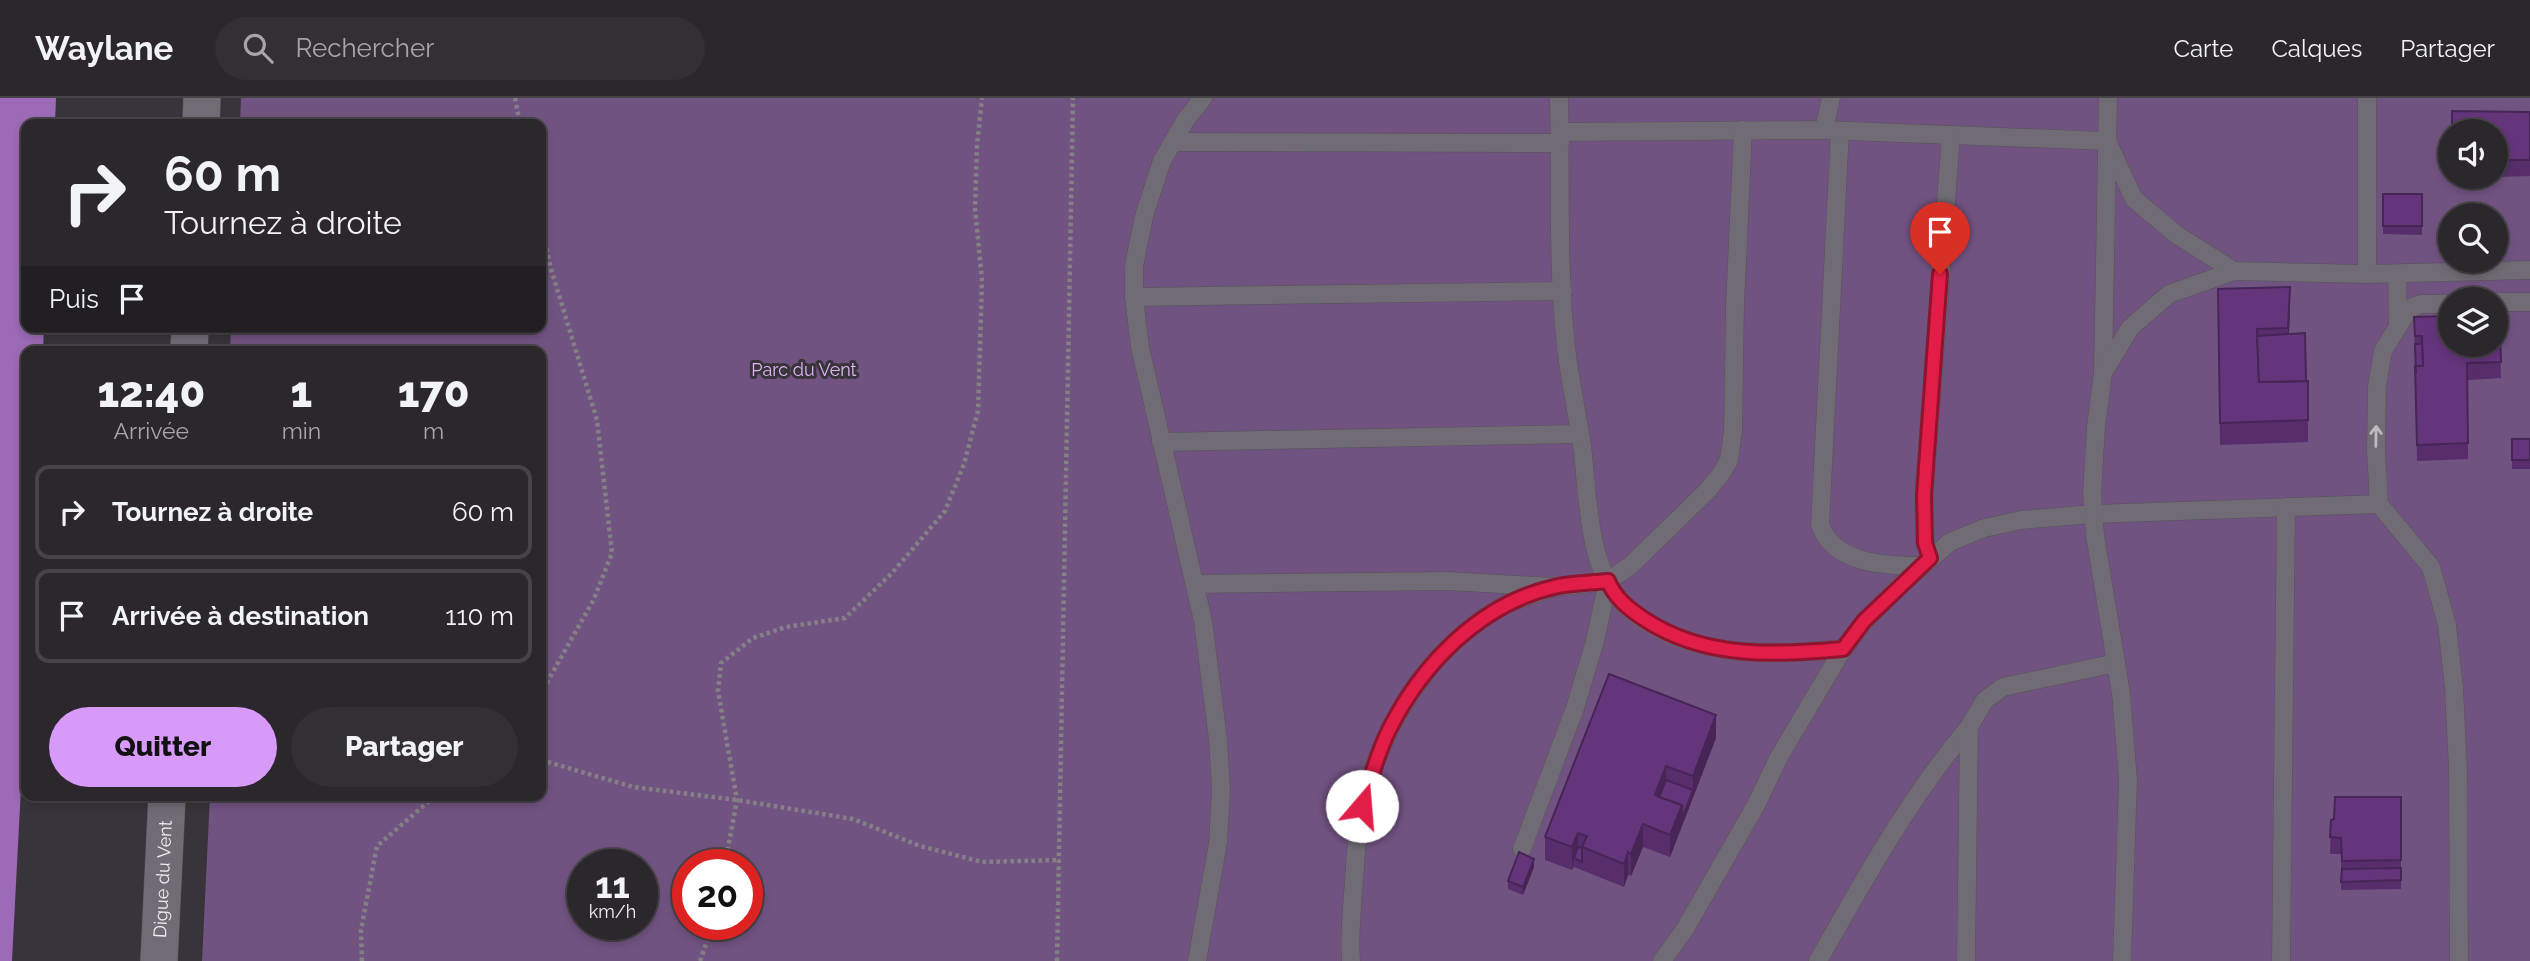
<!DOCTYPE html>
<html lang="fr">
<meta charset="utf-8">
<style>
body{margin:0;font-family:Raleway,sans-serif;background:#332f34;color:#f1f3f6;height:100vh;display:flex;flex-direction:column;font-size:26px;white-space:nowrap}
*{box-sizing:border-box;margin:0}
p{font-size:23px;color:#a6a5a9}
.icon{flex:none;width:38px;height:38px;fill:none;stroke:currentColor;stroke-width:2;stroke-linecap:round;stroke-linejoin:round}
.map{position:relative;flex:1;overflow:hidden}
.panel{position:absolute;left:21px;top:248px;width:525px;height:455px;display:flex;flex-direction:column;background:#2b272c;border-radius:14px;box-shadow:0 4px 10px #0003,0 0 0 2px #474448}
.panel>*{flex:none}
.top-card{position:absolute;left:21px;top:21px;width:525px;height:214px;border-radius:14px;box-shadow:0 4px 10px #0003,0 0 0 2px #474448;background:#2b272c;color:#f1f3f6;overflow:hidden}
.fabs{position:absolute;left:2438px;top:21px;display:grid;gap:14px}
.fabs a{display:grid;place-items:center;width:70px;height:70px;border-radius:50%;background:#2b272c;box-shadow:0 4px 10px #0003,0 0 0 2px #474448;font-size:35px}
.speed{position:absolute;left:567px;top:751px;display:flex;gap:14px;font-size:35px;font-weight:700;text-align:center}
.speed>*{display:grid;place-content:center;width:91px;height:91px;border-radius:50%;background:#2b272c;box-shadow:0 4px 10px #0003,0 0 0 2px #474448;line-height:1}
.speed small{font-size:18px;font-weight:400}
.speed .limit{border:10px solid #d22;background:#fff;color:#111}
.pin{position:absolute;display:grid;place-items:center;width:60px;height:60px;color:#fff;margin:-72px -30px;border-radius:50% 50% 50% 0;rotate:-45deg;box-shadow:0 0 7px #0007}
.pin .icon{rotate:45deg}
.me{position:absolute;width:77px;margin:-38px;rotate:18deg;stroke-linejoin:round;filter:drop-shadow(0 0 5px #0008)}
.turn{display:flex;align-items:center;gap:24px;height:147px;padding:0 28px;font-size:32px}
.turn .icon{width:91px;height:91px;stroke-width:2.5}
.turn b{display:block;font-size:49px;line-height:60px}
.then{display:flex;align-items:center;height:66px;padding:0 28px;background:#0003;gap:14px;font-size:26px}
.eta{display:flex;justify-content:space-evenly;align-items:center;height:119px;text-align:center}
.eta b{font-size:42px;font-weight:800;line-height:49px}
.primary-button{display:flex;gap:14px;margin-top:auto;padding:14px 28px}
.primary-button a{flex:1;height:80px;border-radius:42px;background:#d89af8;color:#111;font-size:28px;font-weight:800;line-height:80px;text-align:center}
.primary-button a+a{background:#332f34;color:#f1f3f6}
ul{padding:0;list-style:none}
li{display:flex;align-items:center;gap:21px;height:94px;margin:0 14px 10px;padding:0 14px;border:4px solid #474448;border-radius:14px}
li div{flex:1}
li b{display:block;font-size:26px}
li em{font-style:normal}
header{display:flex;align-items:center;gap:42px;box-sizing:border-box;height:98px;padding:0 35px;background:#2b272c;border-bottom:2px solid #474448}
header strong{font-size:33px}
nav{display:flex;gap:38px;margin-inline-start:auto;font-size:24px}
.search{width:490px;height:63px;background:#332f34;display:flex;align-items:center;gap:18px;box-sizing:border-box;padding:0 24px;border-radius:38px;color:#a6a5a9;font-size:26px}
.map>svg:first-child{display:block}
</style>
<header>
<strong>Waylane</strong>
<div class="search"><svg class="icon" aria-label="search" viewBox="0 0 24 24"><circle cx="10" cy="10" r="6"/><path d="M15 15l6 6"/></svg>Rechercher</div>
<nav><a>Carte</a><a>Calques</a><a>Partager</a></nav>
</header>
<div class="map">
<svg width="2530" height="863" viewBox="0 0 2530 863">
<rect width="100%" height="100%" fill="#39343b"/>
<path fill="#715381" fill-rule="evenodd" d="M 241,0 L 2530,0 L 2530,863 L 202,863 L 210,698 L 541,698 L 541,254 L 230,254 L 231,229 L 541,229 L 541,26 L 240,26 ZM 2450,33 L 2496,33 L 2496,79 L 2450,79 ZM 2450,117 L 2496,117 L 2496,163 L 2450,163 ZM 2450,201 L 2496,201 L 2496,247 L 2450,247 ZM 583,766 L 642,766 L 642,826 L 583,826 ZM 688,766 L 747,766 L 747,826 L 688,826 Z"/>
<polygon fill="#9c6ab6" points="0,0 56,0 55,26 26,26 26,229 44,229 43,254 26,254 26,593 12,863 0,863"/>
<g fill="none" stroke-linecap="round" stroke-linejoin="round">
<g stroke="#565358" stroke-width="19">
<g id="lane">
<path d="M 1559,0 C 1561,83 1557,167 1566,249 C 1570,282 1577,315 1582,348 C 1589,400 1586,476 1630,512 C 1691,562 1769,557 1843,551"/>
<polyline points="1824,32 1831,0"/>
<path d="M 1840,33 L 1820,427 C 1835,467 1885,467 1920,468"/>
<polyline points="1560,34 1824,32 2107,43 2134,101 2177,137 2234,173"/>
<polyline points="1174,44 1560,45"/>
<polyline points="2367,176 2367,0"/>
<polyline points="2397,176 2398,227"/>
<polyline points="1134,199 1563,193"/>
<polyline points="2496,204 2530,204"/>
<polyline points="2450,206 2421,206 2413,209 2407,214 2383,253 2377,289 2376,352 2379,406 2431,469 2447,527 2454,590 2458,671 2459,863"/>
<polyline points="2103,273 2108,0"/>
<polyline points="1161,344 1579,336"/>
<polyline points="1930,460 1925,445 1924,397 1951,37"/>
<polyline points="1195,486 1448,483 1554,489 1608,483 1631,467 1706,394 1721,376 1729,362 1733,333 1735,208 1743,32"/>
<polyline points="1522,751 1575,610 1595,543 1608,483"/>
<polyline points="1197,863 1218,745 1221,692 1218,641 1203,523 1140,249 1134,199 1134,168 1144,118 1162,63 1185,23 1203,0"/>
<path d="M 1351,863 C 1349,836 1352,810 1354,783 C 1356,758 1356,733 1362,709 C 1381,628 1429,549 1503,508 C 1516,501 1533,497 1548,491"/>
<polyline points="1662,863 1685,831 1756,707 1779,659 1843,551 1865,523 1898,489 1950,444 1984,430 2021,422 2093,416 2379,406"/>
<path d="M 1818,863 C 1864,782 1909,700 1969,629"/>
<polyline points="1966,863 1969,629 1985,602 2003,589 2116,565"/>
<polyline points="2122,863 2128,682 2121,595 2095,437 2092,396 2096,329 2103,275 2130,230 2169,196 2234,173 2367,176 2530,172"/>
<polyline points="2281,863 2286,409"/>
</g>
</g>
<g stroke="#565358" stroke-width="38">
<g id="street">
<polyline points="201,26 202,0"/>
<polyline points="189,254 190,229"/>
<path id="s1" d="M 159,863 L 167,698"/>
</g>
</g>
<g stroke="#848086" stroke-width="4.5" stroke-dasharray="3.5 3.5" stroke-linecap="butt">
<polyline points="515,0 520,26"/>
<polyline points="541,123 551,171 597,322 612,455 594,501 541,595"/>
<polyline points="541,662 633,689 737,702 853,721 920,748 982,764 1060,762"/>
<polyline points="725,766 737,702 718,593 721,565 753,540 786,529 845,520 892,475 945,413 964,366 978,313 982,182 975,110 977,47 982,0"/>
<polyline points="362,863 361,832 377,748 435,698"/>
<polyline points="700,863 713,826"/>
<polyline points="1057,863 1073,0"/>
</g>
<use href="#lane" stroke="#706b74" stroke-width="18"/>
<use href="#street" stroke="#706b74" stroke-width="37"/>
</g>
<g fill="#572e6b">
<polygon points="2530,14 2530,78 2496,79 2496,33"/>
<polygon points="2383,96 2422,96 2422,137 2383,136"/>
<polygon points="2218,191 2290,211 2289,236 2306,283 2308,283 2308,344 2220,347"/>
<polygon points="2414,219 2450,247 2500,238 2501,280 2468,282 2468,361 2417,363"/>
<rect x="2512" y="341" width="18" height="30"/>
<polygon points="1609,576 1716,640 1670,759 1643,749 1631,778 1628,777 1624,789 1574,769 1572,772 1545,762 1545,739"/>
<polygon points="2401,699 2401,791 2341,792 2341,756 2330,756 2331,722"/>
<polygon points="1534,769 1523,797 1508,791 1508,783"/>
</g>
<g fill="#472557">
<polygon points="2290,189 2290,211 2288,252 2288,230"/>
<polygon points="1716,617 1716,640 1670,759 1670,737 1682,707 1693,692 1693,678"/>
<polygon points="1666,668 1666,690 1655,711 1655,697"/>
<polygon points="1643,726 1643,749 1631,778 1631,756"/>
<polygon points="1578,735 1578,757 1574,760 1572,772 1572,749"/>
<polygon points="1628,754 1628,777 1624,789 1624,766"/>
<polygon points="1534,761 1534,769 1523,797 1523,789"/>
</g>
<g fill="#65357c" stroke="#472557" stroke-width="2">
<polygon points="2452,13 2530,14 2530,62 2496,62 2496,33 2452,33"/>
<rect x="2383" y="96" width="39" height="32"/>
<polygon points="2290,189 2288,230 2257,231 2259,284 2308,283 2308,322 2220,325 2218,191"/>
<polygon points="2450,218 2450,247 2496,247 2496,238 2500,238 2501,264 2467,265 2468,345 2417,347 2415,268 2423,268 2422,238 2415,238 2414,219"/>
<polygon points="2305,235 2306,283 2259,284 2257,238"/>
<polygon points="2415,246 2422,246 2423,268 2415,268 2416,276"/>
<rect x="2512" y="341" width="18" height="21"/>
<polygon points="1609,576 1716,617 1693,678 1666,668 1655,697 1682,707 1670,737 1643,726 1631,756 1628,754 1624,766 1582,749 1587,738 1578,735 1572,749 1545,739"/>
<polygon points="1666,682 1693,692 1682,721 1682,707 1659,699"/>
<polygon points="2335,699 2401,699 2401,762 2342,763 2341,740 2330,739 2331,722 2334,721"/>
<polygon points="1578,749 1582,750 1582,764 1574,760"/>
<polygon points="1519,754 1534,761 1523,789 1508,783"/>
<polygon points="2401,770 2401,782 2341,784 2342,771"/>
</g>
<defs><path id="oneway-shaft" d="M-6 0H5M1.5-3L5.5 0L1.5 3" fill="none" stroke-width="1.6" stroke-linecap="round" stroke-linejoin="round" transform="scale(1.75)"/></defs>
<use stroke="#bdbac0" href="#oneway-shaft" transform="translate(2376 338) rotate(-89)"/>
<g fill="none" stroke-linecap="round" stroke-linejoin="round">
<g stroke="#92132f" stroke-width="18">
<path id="route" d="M 1362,708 C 1370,683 1377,656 1389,632 C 1422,566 1480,506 1554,489 C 1571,485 1590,485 1608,483 C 1615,500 1629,511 1644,521 C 1704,561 1774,557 1843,551 L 1864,523 L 1930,460 L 1925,445 L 1924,397 L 1940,176"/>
</g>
<use href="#route" stroke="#e11d48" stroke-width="12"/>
</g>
<g text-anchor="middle" stroke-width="6" stroke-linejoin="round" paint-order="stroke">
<g font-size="18" fill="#ddb6f2" stroke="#39343b">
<text x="804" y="278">Parc du Vent</text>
</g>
<g font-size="18" fill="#f1eef3" stroke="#39343b">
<text dy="6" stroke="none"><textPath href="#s1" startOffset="82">Digue du Vent</textPath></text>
</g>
</g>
</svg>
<div class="fabs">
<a><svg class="icon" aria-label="sound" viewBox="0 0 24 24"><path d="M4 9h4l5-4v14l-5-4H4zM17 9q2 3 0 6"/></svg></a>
<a><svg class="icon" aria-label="search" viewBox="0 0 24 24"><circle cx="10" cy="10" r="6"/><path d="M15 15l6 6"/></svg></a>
<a><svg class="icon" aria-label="layers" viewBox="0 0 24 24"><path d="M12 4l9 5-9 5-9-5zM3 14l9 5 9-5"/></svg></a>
</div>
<div class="speed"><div>11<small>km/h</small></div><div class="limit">20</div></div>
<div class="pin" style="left:1940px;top:176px;background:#d93025"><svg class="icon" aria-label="arrive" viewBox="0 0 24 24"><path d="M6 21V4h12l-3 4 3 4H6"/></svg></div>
<svg class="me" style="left:1362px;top:708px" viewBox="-20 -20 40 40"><circle r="19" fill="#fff"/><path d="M0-13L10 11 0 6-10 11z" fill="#e11d48"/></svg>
<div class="top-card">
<div class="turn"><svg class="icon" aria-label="right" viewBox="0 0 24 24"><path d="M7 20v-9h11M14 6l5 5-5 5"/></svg><div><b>60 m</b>Tournez à droite</div></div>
<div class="then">Puis<svg class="icon" aria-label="arrive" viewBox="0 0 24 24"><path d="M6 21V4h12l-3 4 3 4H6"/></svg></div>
</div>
<section class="panel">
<div class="eta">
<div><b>12:40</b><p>Arrivée</p></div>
<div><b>1</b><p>min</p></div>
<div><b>170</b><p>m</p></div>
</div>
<ul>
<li><svg class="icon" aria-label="right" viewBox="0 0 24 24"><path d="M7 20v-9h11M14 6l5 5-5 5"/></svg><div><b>Tournez à droite</b></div><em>60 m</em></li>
<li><svg class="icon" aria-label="arrive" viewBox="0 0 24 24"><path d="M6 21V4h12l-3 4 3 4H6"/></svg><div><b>Arrivée à destination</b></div><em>110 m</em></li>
</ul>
<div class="primary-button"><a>Quitter</a><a>Partager</a></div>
</section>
</div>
